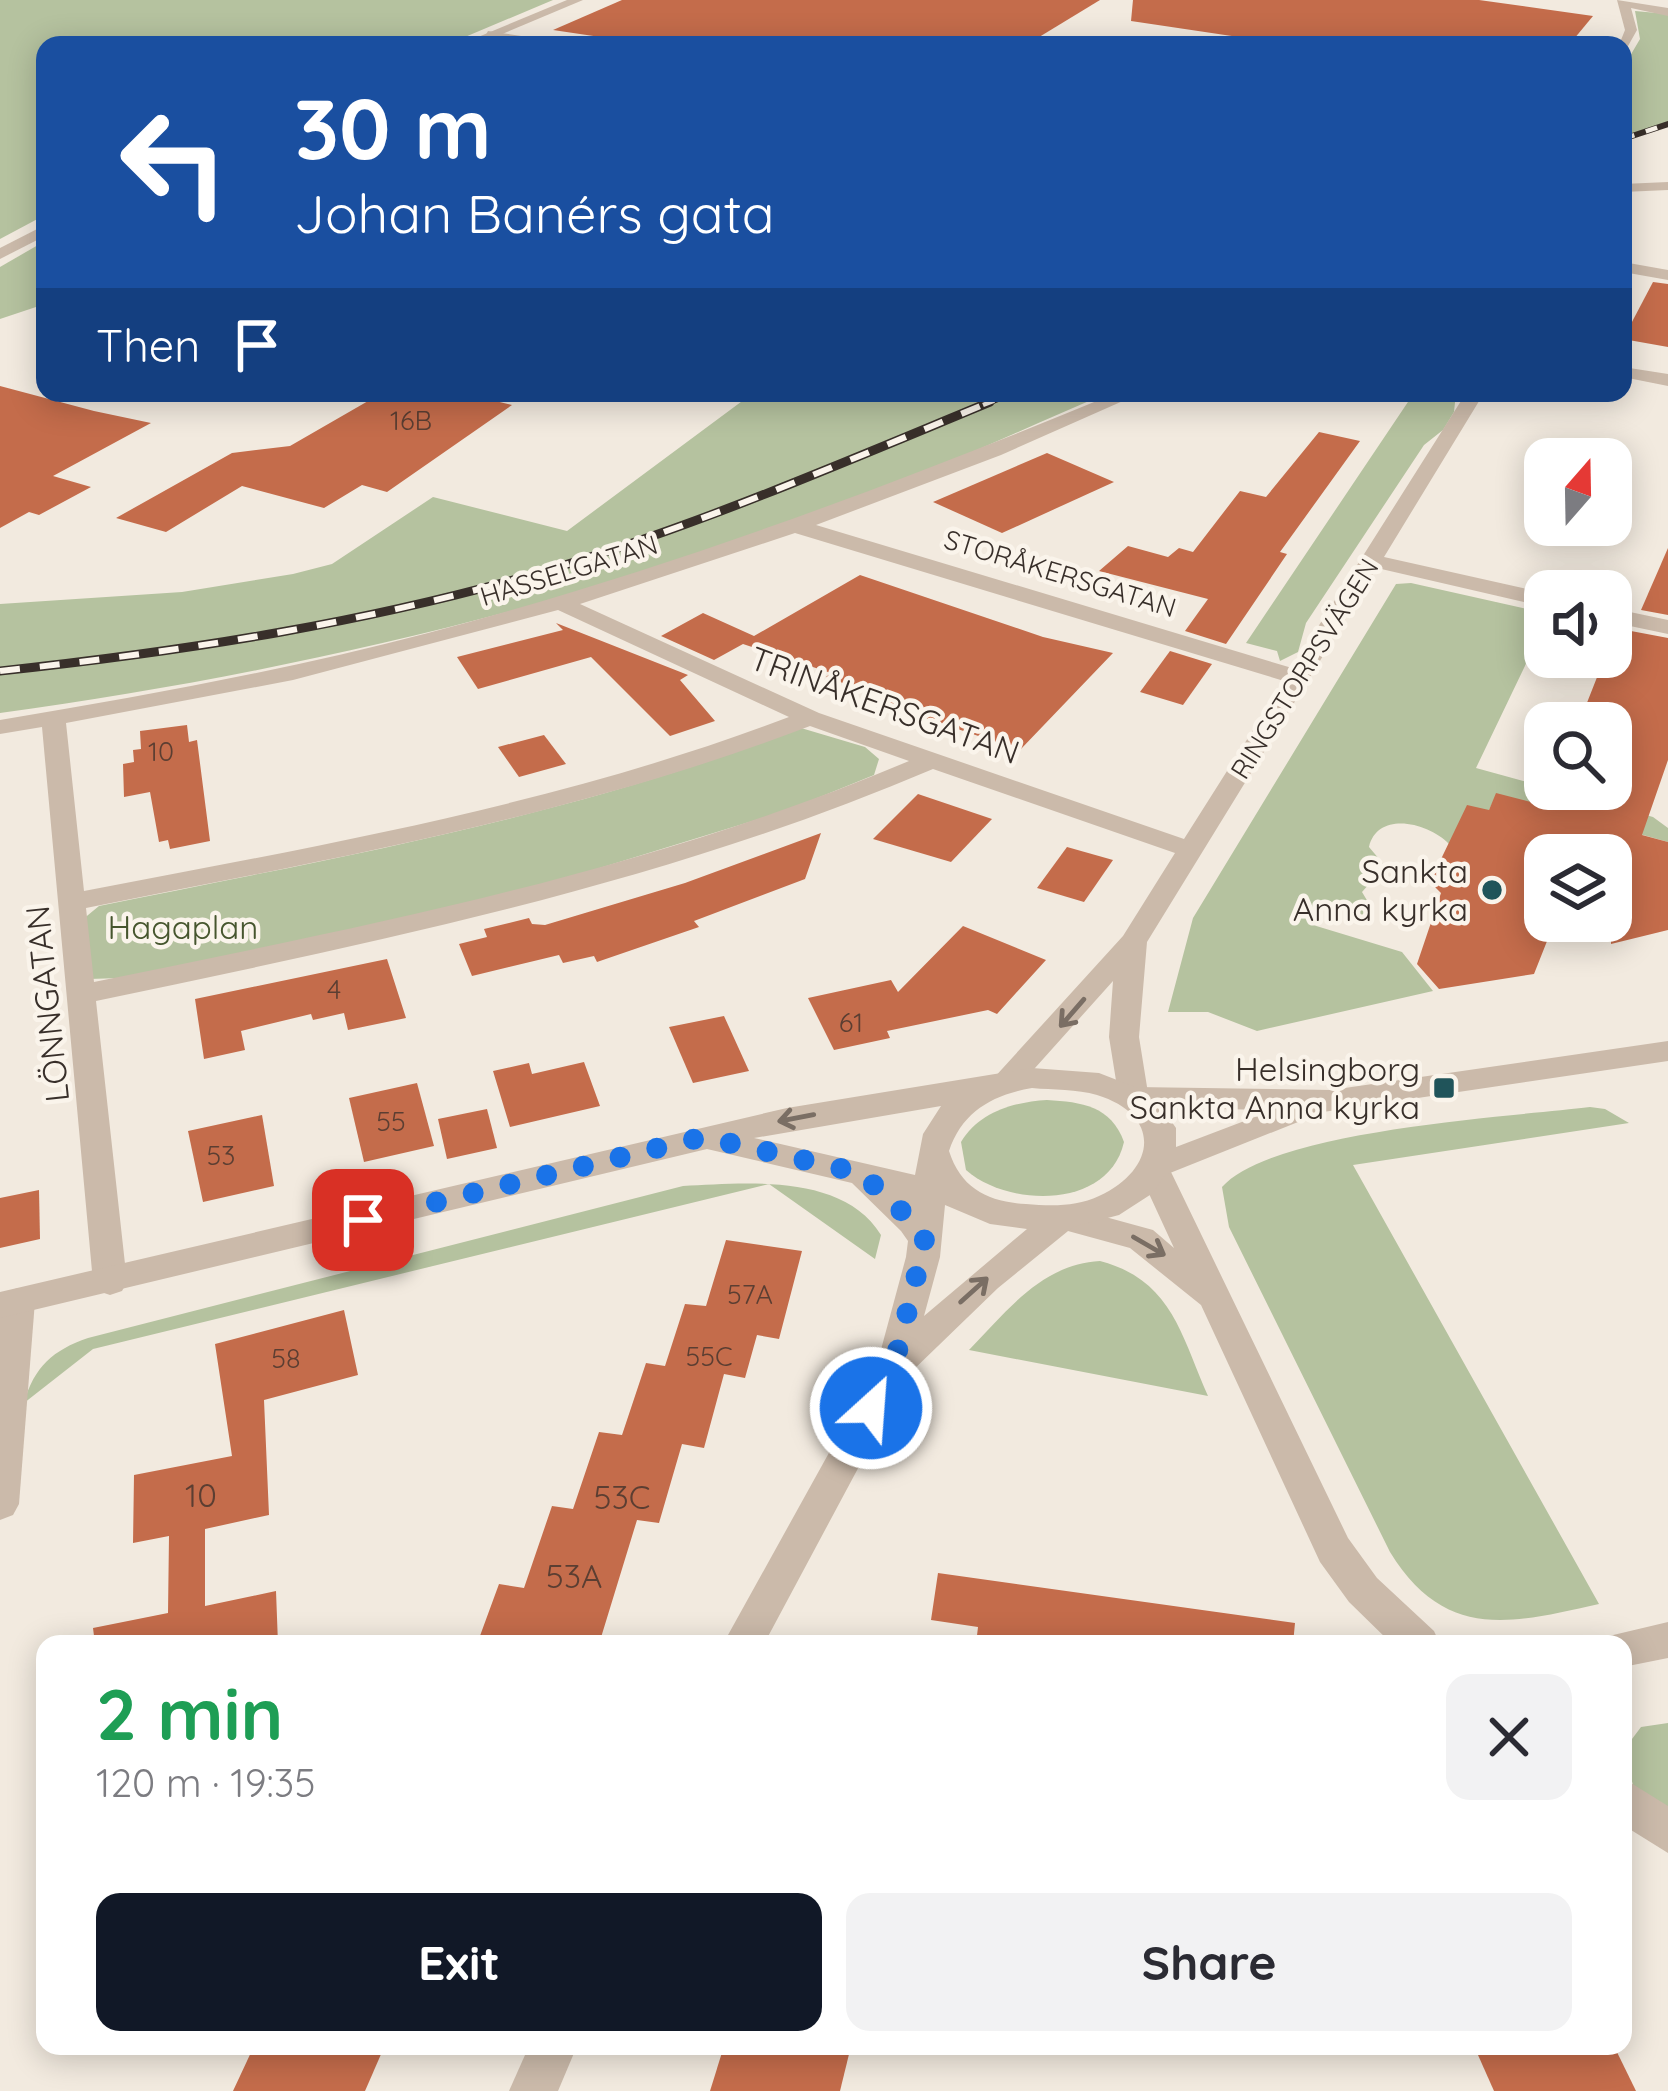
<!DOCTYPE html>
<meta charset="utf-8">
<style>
body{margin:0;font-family:Quicksand,sans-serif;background:#f2f2f3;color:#2b2b33;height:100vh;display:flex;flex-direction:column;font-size:45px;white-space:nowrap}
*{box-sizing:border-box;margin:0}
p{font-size:39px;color:#7c7c81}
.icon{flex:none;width:66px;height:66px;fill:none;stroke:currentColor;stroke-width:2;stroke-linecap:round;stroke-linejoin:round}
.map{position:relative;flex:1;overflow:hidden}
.sheet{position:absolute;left:36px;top:1635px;width:1596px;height:420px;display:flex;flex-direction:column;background:#fff;border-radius:24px;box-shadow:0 6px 30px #0003}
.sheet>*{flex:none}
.banner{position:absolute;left:36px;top:36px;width:1596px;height:366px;border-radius:24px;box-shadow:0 6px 30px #0003;background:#1a4fa0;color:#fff;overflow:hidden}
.needle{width:78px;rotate:20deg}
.fabs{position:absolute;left:1524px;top:438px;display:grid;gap:24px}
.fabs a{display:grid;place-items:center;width:108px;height:108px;border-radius:24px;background:#fff;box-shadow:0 6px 30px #0003;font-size:60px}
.pin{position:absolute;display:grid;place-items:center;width:102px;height:102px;color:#fff;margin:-51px;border-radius:24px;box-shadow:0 6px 18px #0006}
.me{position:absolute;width:132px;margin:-66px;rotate:26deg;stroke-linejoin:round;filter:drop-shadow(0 0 9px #0008)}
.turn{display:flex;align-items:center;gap:42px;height:252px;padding:0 60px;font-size:54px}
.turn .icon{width:156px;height:156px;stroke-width:2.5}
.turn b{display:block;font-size:84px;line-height:102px}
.then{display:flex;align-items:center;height:114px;padding:0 60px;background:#0003;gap:24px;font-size:45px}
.round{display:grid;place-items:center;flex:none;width:126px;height:126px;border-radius:24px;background:#f2f2f3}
.headline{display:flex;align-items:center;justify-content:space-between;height:204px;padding:0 60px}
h1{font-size:72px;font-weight:800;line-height:90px;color:#1e9e55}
.action{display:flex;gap:24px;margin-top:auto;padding:24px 60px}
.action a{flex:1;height:138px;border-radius:24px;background:#111827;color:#fff;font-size:48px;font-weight:800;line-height:138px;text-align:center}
.action a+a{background:#f2f2f3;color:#2b2b33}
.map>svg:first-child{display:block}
</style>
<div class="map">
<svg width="1668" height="2091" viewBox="0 0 1668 2091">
<rect width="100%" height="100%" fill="#f2eadf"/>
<g fill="#b5c29f">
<polygon points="0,0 553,0 446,45 45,45 45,215 0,239"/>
<polygon points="1635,11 1668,14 1668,123 1623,137 1628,119 1623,117 1623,68 1640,39"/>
<polygon points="45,241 45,304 0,319 0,267"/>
<path d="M 753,393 L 1108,393 C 1027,427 947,465 865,497 C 587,603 294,673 0,713 L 0,604 L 182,592 L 293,574 L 332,564 L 433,497 L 567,531 Z"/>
<polygon points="1414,393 1456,393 1454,412 1443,430 1424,445 1306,623 1298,652 1280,661 1277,651 1246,643"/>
<path d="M 1411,583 L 1545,613 L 1545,624 L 1476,768 L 1653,817 L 1668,828 L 1668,842 L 1497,794 L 1489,810 L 1449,844 C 1429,823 1378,810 1369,847 L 1385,866 L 1362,892 L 1374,912 L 1363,915 L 1325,905 L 1313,925 L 1402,952 L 1433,991 L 1257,1031 L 1208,1012 L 1168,1012 L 1193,918 L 1396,584 Z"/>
<path d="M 801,728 L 865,747 L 879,759 L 874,775 L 788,810 L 499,899 L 121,978 L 89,979 L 82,920 L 99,906 C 340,857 570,817 801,728 Z"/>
<path d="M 1047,1100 C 1082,1102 1111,1106 1124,1142 C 1109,1209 1009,1208 966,1170 L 961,1142 C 979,1112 1014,1102 1047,1100 Z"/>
<path d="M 1590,1107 L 1605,1109 L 1629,1123 L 1353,1165 L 1599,1604 C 1510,1624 1445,1641 1390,1552 L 1229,1227 L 1222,1187 C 1272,1130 1509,1117 1590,1107 Z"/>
<path d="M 769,1184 L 93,1349 L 24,1403 C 34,1367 53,1350 88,1338 L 683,1186 C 746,1183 843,1173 881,1235 L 875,1259 Z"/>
<path d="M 1100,1261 C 1172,1280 1181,1335 1208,1396 L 969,1350 C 1007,1311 1042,1264 1100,1261 Z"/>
<polygon points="1668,1723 1668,1819 1636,1795 1623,1751 1641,1727"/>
</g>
<g fill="#c46c4b">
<polygon points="622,0 1100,0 1026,45 654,45 553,30"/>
<polygon points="1133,0 1479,0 1593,16 1569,45 1293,45 1131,21"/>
<polygon points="1653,282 1668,284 1668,347 1623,339"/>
<polygon points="0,386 94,411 151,423 53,476 91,487 39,515 29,512 0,528"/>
<polygon points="382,393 462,393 512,405 387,492 362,485 324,508 242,486 166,532 116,518 232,453 290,446"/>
<polygon points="1319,432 1360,441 1280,552 1287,554 1226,644 1185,631 1208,599 1099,571 1128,546 1168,557 1179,548 1193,552 1240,491 1266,497"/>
<polygon points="1047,453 1114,482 1002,533 933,502"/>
<polygon points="1668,548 1668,615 1641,610"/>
<polygon points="860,575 1043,637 1113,653 1020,750 868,699 874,694 826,677 831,673 743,644 714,660 661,636 703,613 754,636"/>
<polygon points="556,623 688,675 680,680 715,721 670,736 591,657 478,689 457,657 563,630"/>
<polygon points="1631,631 1668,638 1668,760 1642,835 1668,842 1668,930 1611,944 1611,855 1545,855 1545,921 1555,921 1534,974 1439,989 1417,964 1441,893 1430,882 1467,805 1489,810 1496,793 1562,810 1571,789 1611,789 1611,723 1579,723 1605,657 1611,657 1611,644 1624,647"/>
<polygon points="1170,651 1212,664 1183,705 1140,692"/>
<polygon points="187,725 189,742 197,740 210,841 170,849 168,840 159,842 150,792 124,797 123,764 134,762 133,750 141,749 140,731"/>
<polygon points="544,735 566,764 519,777 498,747"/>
<polygon points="918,794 992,819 951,862 873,839"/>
<polygon points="821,833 805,879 694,921 699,927 597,962 594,956 563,963 559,955 472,976 459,944 487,937 484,929 529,918 532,924 545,925 685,883"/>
<polygon points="1067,847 1113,860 1084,902 1037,888"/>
<polygon points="963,926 1046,960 997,1014 988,1010 887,1031 890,1038 834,1050 808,998 891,980 898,992"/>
<polygon points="387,959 406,1018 348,1030 344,1013 313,1020 311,1014 241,1031 245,1050 204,1059 195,999"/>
<polygon points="724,1016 749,1071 693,1083 669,1027"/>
<polygon points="584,1062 600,1106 510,1127 493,1071 529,1063 532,1074"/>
<polygon points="417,1083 434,1146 364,1162 349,1098"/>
<polygon points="487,1109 497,1148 447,1159 438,1119"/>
<polygon points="262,1115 274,1186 203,1202 188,1131"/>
<polygon points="39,1190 40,1239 0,1248 0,1198"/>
<polygon points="726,1240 802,1251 779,1339 757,1335 745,1378 724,1374 704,1448 682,1444 659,1523 637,1520 599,1644 477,1644 499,1584 524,1588 552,1506 573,1509 599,1432 622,1435 646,1363 665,1366 685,1304 706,1306"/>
<polygon points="344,1310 358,1375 264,1400 269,1515 205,1529 205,1606 276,1591 278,1644 95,1644 93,1628 168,1613 169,1536 133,1543 134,1475 232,1456 215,1344"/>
<polygon points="938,1573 1295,1623 1293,1644 976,1644 978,1627 931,1620"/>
<polygon points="254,2046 360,2046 382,2052 365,2091 233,2091"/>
<polygon points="724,2046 851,2046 840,2091 710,2091"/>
<polygon points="1474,2046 1614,2046 1636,2091 1494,2091"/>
</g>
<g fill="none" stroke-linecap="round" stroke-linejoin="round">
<g fill="#cbbaaa" fill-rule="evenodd">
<polygon points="1617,0 1668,8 1668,16 1631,8 1637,30 1623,55 1619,45 1625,30"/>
<polygon points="488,31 554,41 560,45 484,38"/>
<polygon points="1668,182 1668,190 1623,192 1623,184"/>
<polygon points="1623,262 1668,270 1668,280 1623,272"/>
<polygon points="1623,367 1668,374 1668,386 1623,377"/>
<path d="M 1116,393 L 1141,393 L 1001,455 L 816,525 L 1292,668 L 1466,393 L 1484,393 L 1384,557 L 1545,593 L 1545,607 L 1377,568 L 1147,942 L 1139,1037 L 1148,1093 L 1144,1100 L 1122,1100 L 1118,1093 L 1109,1037 L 1113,981 L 1018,1087 L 996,1087 L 992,1080 L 1123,936 L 1175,853 L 933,769 C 664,884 381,941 96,1001 L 127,1282 L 122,1291 L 110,1295 L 98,1291 L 93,1282 L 42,727 L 0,734 L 0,720 C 144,696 287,670 428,633 C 664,571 891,486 1116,393 ZM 795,533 L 1284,681 L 1184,839 L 819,713 L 580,604 ZM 558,610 L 789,717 C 561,804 323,845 84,891 L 66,723 L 293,680 ZM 810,726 L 909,761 C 647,872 372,925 94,982 L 86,908 C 331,859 576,816 810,726 Z"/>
<polygon points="1611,608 1668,620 1668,634 1611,622"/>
<polygon points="1155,1160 1166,1164 1171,1172 1348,1538 1377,1578 1434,1631 1440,1644 1392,1644 1349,1602 1320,1562 1201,1305 1130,1248 1057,1228 1052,1219 1057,1210 1069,1207 1153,1230 1174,1248 1139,1172 1144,1164"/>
<polygon points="18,1288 30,1292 35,1301 19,1504 13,1515 0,1520 0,1309 6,1292"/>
<polygon points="1668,1622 1668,1658 1623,1667 1623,1644 1605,1644 1609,1636"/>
<polygon points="1623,1778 1668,1806 1668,1853 1623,1825"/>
</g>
<g fill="#cbbaaa" fill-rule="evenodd">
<polygon points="567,0 583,0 476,45 459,45"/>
<polygon points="45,225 45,236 0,259 0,248"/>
<path d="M 1668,1041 L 1668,1061 L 1323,1112 L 1165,1175 L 1153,1193 L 1119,1215 L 1073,1227 L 998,1288 L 908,1375 L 764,1644 L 723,1644 L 876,1368 L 906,1257 L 908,1241 L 901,1231 L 852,1183 L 707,1149 L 0,1318 L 0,1292 L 787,1108 L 1032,1068 L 1099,1073 L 1135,1087 L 1331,1090 ZM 1032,1088 C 1053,1090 1077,1089 1097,1095 C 1162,1115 1157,1169 1099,1196 C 1076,1207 1051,1206 1026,1204 C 989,1202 961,1189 949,1151 C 962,1112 992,1095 1032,1088 ZM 941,1106 L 923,1134 L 915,1175 L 754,1138 ZM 1162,1108 L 1273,1110 L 1176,1147 L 1176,1128 ZM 945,1205 L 990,1224 L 1027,1229 L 924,1316 L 940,1257 Z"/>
<polygon points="529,2046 577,2046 558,2091 509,2091"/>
</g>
<g stroke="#382f2a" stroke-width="6">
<g id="rail-far1">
<polyline points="1623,139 1668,124"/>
<polyline points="983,405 1013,393"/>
</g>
</g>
<g stroke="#382f2a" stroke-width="9">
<path id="rail" d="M 0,671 C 187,651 374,622 555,568 C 704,523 847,461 990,402"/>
</g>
<use href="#rail-far1" stroke="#faf4eb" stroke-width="4.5" stroke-dasharray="12" stroke-linecap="butt"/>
<use href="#rail" stroke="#faf4eb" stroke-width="6" stroke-dasharray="20" stroke-linecap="butt"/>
</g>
<defs><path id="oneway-shaft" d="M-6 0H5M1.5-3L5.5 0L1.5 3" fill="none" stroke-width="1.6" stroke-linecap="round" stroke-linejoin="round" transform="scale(3)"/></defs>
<g stroke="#7a6e64">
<use href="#oneway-shaft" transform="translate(1072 1013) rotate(131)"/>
<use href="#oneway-shaft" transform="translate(796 1118) rotate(169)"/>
<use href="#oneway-shaft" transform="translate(1149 1246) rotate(30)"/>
<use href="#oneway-shaft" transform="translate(974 1290) rotate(-42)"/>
</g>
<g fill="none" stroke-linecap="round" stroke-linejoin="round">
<polyline stroke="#1a73e8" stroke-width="21" stroke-dasharray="0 37.8" points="363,1220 703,1137 861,1173 913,1222 925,1241 893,1369 871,1408"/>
</g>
<g fill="#20545a" stroke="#faf4eb" stroke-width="4.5">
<circle cx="1492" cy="890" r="12"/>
<rect x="1432" y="1076" width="24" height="24" rx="6"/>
</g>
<g text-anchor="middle" stroke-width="9" stroke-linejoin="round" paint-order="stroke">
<g font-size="27" fill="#5b3e32">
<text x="411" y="430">16B</text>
<text x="161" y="761">10</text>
<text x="334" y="999">4</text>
<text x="851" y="1032">61</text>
<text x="391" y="1131">55</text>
<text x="221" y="1165">53</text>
<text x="750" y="1304">57A</text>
<text x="709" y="1366">55C</text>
<text x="286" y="1368">58</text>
</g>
<g font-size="27" fill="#382f2a" stroke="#faf4eb">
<text transform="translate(569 571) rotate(-17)" y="9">HASSELGATAN</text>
<text transform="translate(1060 574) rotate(17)" y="9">STORÅKERSGATAN</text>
<text transform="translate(1305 669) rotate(-58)" y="9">RINGSTORPSVÄGEN</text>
</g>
<g font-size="33" fill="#382f2a" stroke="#faf4eb">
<text transform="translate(885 705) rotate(20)" y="12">TRINÅKERSGATAN</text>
<text transform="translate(47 1004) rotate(-96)" y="12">LÖNNGATAN</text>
</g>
<g font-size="33" fill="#382f2a" stroke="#faf4eb" text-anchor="end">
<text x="1468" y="883">Sankta<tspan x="1468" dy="38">Anna kyrka</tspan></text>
<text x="1420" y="1081">Helsingborg<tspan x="1420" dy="38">Sankta Anna kyrka</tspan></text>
</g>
<g font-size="33" fill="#46562e" stroke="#faf4eb">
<text x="183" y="939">Hagaplan</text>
</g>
<g font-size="33" fill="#5b3e32">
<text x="201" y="1507">10</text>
<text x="622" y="1509">53C</text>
<text x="574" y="1588">53A</text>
</g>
</g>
</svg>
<div class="fabs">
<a><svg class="needle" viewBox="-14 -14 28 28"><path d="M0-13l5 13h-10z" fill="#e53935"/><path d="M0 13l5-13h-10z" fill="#7c7c81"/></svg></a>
<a><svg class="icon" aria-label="sound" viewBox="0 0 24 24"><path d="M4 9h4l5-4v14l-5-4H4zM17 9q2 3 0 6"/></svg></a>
<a><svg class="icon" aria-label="search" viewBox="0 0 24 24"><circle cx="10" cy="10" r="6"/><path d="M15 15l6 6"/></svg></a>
<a><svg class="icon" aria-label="layers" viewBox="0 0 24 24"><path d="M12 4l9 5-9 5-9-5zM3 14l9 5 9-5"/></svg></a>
</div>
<div class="pin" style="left:363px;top:1220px;background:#d93025"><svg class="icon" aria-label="arrive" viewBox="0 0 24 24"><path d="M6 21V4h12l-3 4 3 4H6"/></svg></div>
<svg class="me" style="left:871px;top:1408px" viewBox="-20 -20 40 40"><circle r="17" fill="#1a73e8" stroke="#fff" stroke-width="3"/><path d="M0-11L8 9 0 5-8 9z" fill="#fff"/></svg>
<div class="banner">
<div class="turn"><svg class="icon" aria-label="left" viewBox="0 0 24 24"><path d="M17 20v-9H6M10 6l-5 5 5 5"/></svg><div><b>30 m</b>Johan Banérs gata</div></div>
<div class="then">Then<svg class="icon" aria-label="arrive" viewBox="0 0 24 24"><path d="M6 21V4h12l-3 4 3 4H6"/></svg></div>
</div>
<section class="sheet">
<div class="headline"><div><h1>2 min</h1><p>120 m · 19:35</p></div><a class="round"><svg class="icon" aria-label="close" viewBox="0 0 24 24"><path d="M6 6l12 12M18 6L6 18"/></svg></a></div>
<div class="action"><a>Exit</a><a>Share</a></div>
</section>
</div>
